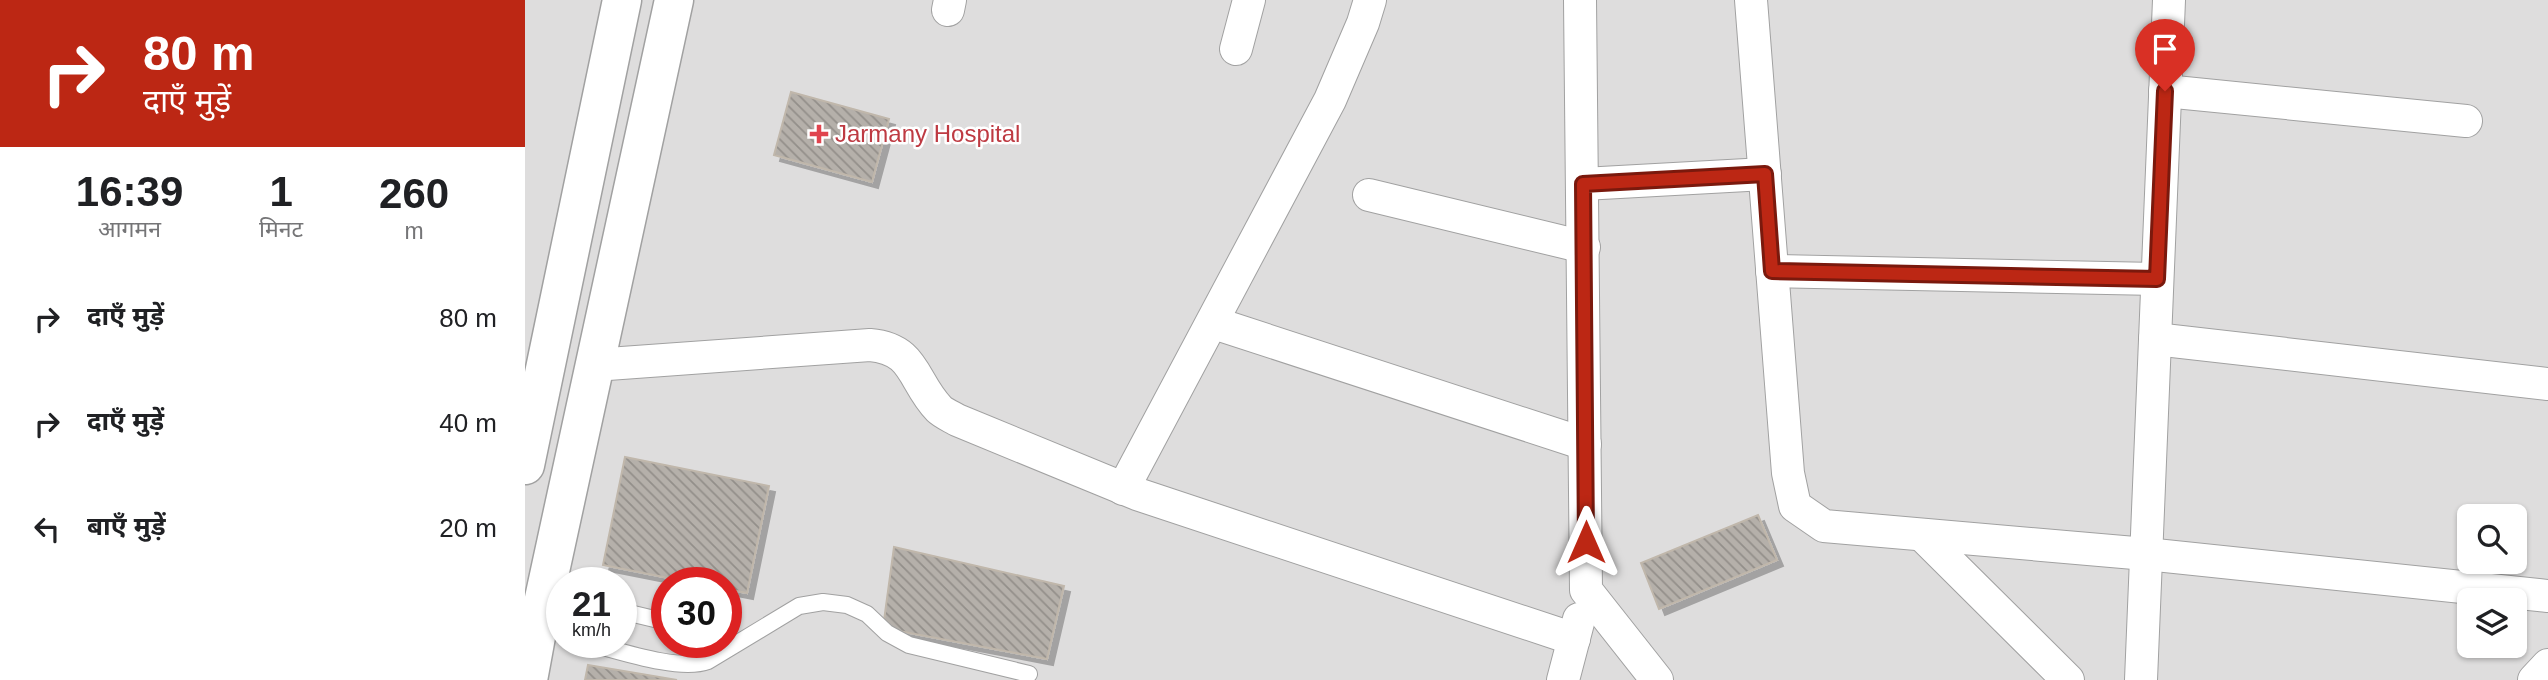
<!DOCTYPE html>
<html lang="hi">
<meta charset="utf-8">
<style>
body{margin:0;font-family:Helvetica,"Noto Sans Devanagari",sans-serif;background:#f6f6f6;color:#202124;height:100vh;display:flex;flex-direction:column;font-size:26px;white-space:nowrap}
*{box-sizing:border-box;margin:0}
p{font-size:23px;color:#757577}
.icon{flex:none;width:38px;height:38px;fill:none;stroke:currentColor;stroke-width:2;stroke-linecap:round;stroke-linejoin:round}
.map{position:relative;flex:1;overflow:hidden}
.details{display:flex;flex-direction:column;background:#fff;width:525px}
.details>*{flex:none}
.banner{background:#bc2714;color:#fff;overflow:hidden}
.fabs{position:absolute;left:1932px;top:504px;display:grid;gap:14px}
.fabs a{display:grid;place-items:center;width:70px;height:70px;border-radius:10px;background:#fff;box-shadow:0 2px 5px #0004;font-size:35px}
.speed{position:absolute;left:21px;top:567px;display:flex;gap:14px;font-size:35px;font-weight:700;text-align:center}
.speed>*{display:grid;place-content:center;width:91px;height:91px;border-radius:50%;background:#fff;box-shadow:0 2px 5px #0004;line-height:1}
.speed small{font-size:18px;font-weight:400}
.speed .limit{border:10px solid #d22;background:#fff;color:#111}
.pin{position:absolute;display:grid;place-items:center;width:60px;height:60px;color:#fff;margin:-72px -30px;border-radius:50% 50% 50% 0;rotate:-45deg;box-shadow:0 0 7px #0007}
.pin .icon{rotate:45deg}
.me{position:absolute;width:77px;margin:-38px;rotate:0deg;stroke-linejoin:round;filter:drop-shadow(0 0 5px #0008)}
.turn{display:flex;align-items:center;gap:24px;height:147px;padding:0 28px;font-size:32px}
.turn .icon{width:91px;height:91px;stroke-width:2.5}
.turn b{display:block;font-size:49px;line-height:60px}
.eta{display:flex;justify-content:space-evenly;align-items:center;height:119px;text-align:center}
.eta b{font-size:42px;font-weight:600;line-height:49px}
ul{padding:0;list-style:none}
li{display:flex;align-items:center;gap:21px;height:105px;padding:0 28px}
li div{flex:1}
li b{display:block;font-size:26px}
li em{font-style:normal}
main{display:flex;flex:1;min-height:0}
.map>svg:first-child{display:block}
</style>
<main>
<section class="details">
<div class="banner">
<div class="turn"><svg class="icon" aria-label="right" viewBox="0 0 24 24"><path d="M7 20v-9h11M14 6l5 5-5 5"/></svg><div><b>80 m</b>दाएँ मुड़ें</div></div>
</div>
<div class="eta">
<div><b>16:39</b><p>आगमन</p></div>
<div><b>1</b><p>मिनट</p></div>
<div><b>260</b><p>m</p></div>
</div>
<ul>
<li><svg class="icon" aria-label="right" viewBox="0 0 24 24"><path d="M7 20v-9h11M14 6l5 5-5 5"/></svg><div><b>दाएँ मुड़ें</b></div><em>80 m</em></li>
<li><svg class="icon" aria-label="right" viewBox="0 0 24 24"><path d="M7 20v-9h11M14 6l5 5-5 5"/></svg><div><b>दाएँ मुड़ें</b></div><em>40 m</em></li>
<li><svg class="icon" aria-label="left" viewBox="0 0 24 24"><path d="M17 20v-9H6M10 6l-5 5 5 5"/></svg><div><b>बाएँ मुड़ें</b></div><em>20 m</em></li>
</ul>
</section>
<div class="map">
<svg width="2023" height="680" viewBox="0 0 2023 680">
<defs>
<pattern id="building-back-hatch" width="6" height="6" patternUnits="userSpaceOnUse" patternTransform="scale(1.75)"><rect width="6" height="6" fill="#b5b0aa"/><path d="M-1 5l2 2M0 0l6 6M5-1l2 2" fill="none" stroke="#938f8a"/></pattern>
<filter id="shadow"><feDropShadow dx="6" dy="6" stdDeviation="0" flood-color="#0004"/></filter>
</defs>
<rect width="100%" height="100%" fill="#f0eee7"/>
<path fill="#dedddd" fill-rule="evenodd" d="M 0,0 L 2023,0 L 2023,680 L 0,680 ZM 1944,516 L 1990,516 L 1990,562 L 1944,562 ZM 37,583 L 96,583 L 96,642 L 37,642 ZM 142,583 L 201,583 L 201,642 L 142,642 ZM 1944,600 L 1990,600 L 1990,646 L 1944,646 Z"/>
<g fill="url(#building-back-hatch)" stroke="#c0b7ab" stroke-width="2" filter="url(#shadow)">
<polygon points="266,92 364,119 347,182 249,155"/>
<polygon points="100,457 244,486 222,593 201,589 201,583 169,583 78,565"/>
<polygon points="1233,515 1252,560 1134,609 1116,563"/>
<polygon points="369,547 539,586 522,659 358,628"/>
<polygon points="63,665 152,680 60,680"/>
</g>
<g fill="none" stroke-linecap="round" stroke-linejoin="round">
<g stroke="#a1a1a1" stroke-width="18">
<g id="service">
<polyline points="96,611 142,622"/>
<path d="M 60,642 C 92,650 154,672 183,661 L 274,606 L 298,602 L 322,605 L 342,614 L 362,633 L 384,645 L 504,674"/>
</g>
</g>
<g stroke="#a1a1a1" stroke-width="34">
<g id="minor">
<polyline points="1055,0 1061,590 1132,680"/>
<polyline points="1226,0 1263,473 1270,506 1299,526 1621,554 2023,596"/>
<polyline points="423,10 425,0"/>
<polyline points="711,49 724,0"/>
<polyline points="1640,91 1941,121"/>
<polyline points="1058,184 1240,174"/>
<polyline points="844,195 1059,247"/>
<polyline points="1247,271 1632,279"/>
<polyline points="689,323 1060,444"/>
<polyline points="1630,339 2023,384"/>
<path d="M 69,365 L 345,345 C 391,349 387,381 414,409 C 418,413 427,417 432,420 L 612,494 L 1049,639"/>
<polyline points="598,489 805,100 838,23 845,0"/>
<polyline points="1397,535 1543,680"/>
<polyline points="1038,680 1054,619"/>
<polyline points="1616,680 1644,0"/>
<polyline points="2009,680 2023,665"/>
</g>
</g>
<g stroke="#a1a1a1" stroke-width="41">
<g id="tertiary">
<polyline points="0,465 97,0"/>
<polyline points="3,680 12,631 149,0"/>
</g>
</g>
<use href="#service" stroke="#fff" stroke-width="16"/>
<use href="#minor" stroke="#fff" stroke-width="32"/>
<use href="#tertiary" stroke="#fff" stroke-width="38"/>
</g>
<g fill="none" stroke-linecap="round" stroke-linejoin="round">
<g stroke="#7a190d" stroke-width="18">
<polyline id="route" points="1061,542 1058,184 1240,174 1247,271 1632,279 1640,91"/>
</g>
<use href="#route" stroke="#bc2714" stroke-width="12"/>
</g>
<path fill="#e0444e" stroke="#fff" stroke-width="2.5" d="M290.5 123.5h7v7h7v7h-7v7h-7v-7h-7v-7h7z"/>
<g text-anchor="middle" stroke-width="5" stroke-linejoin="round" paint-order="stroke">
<g font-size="24" fill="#be3a42" stroke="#fff" text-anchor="start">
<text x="310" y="142">Jarmany Hospital</text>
</g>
</g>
</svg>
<div class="fabs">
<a><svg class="icon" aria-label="search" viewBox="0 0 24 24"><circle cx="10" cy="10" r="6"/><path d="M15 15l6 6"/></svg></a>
<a><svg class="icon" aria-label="layers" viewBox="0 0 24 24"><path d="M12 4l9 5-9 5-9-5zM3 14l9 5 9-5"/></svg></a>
</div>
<div class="speed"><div>21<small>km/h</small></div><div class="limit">30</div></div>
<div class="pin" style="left:1640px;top:91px;background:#d93025"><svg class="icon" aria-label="arrive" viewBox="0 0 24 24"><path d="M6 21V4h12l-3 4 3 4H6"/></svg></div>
<svg class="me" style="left:1061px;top:542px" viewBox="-20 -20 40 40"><path d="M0-17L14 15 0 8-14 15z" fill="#bc2714" stroke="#fff" stroke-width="4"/></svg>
</div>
</main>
